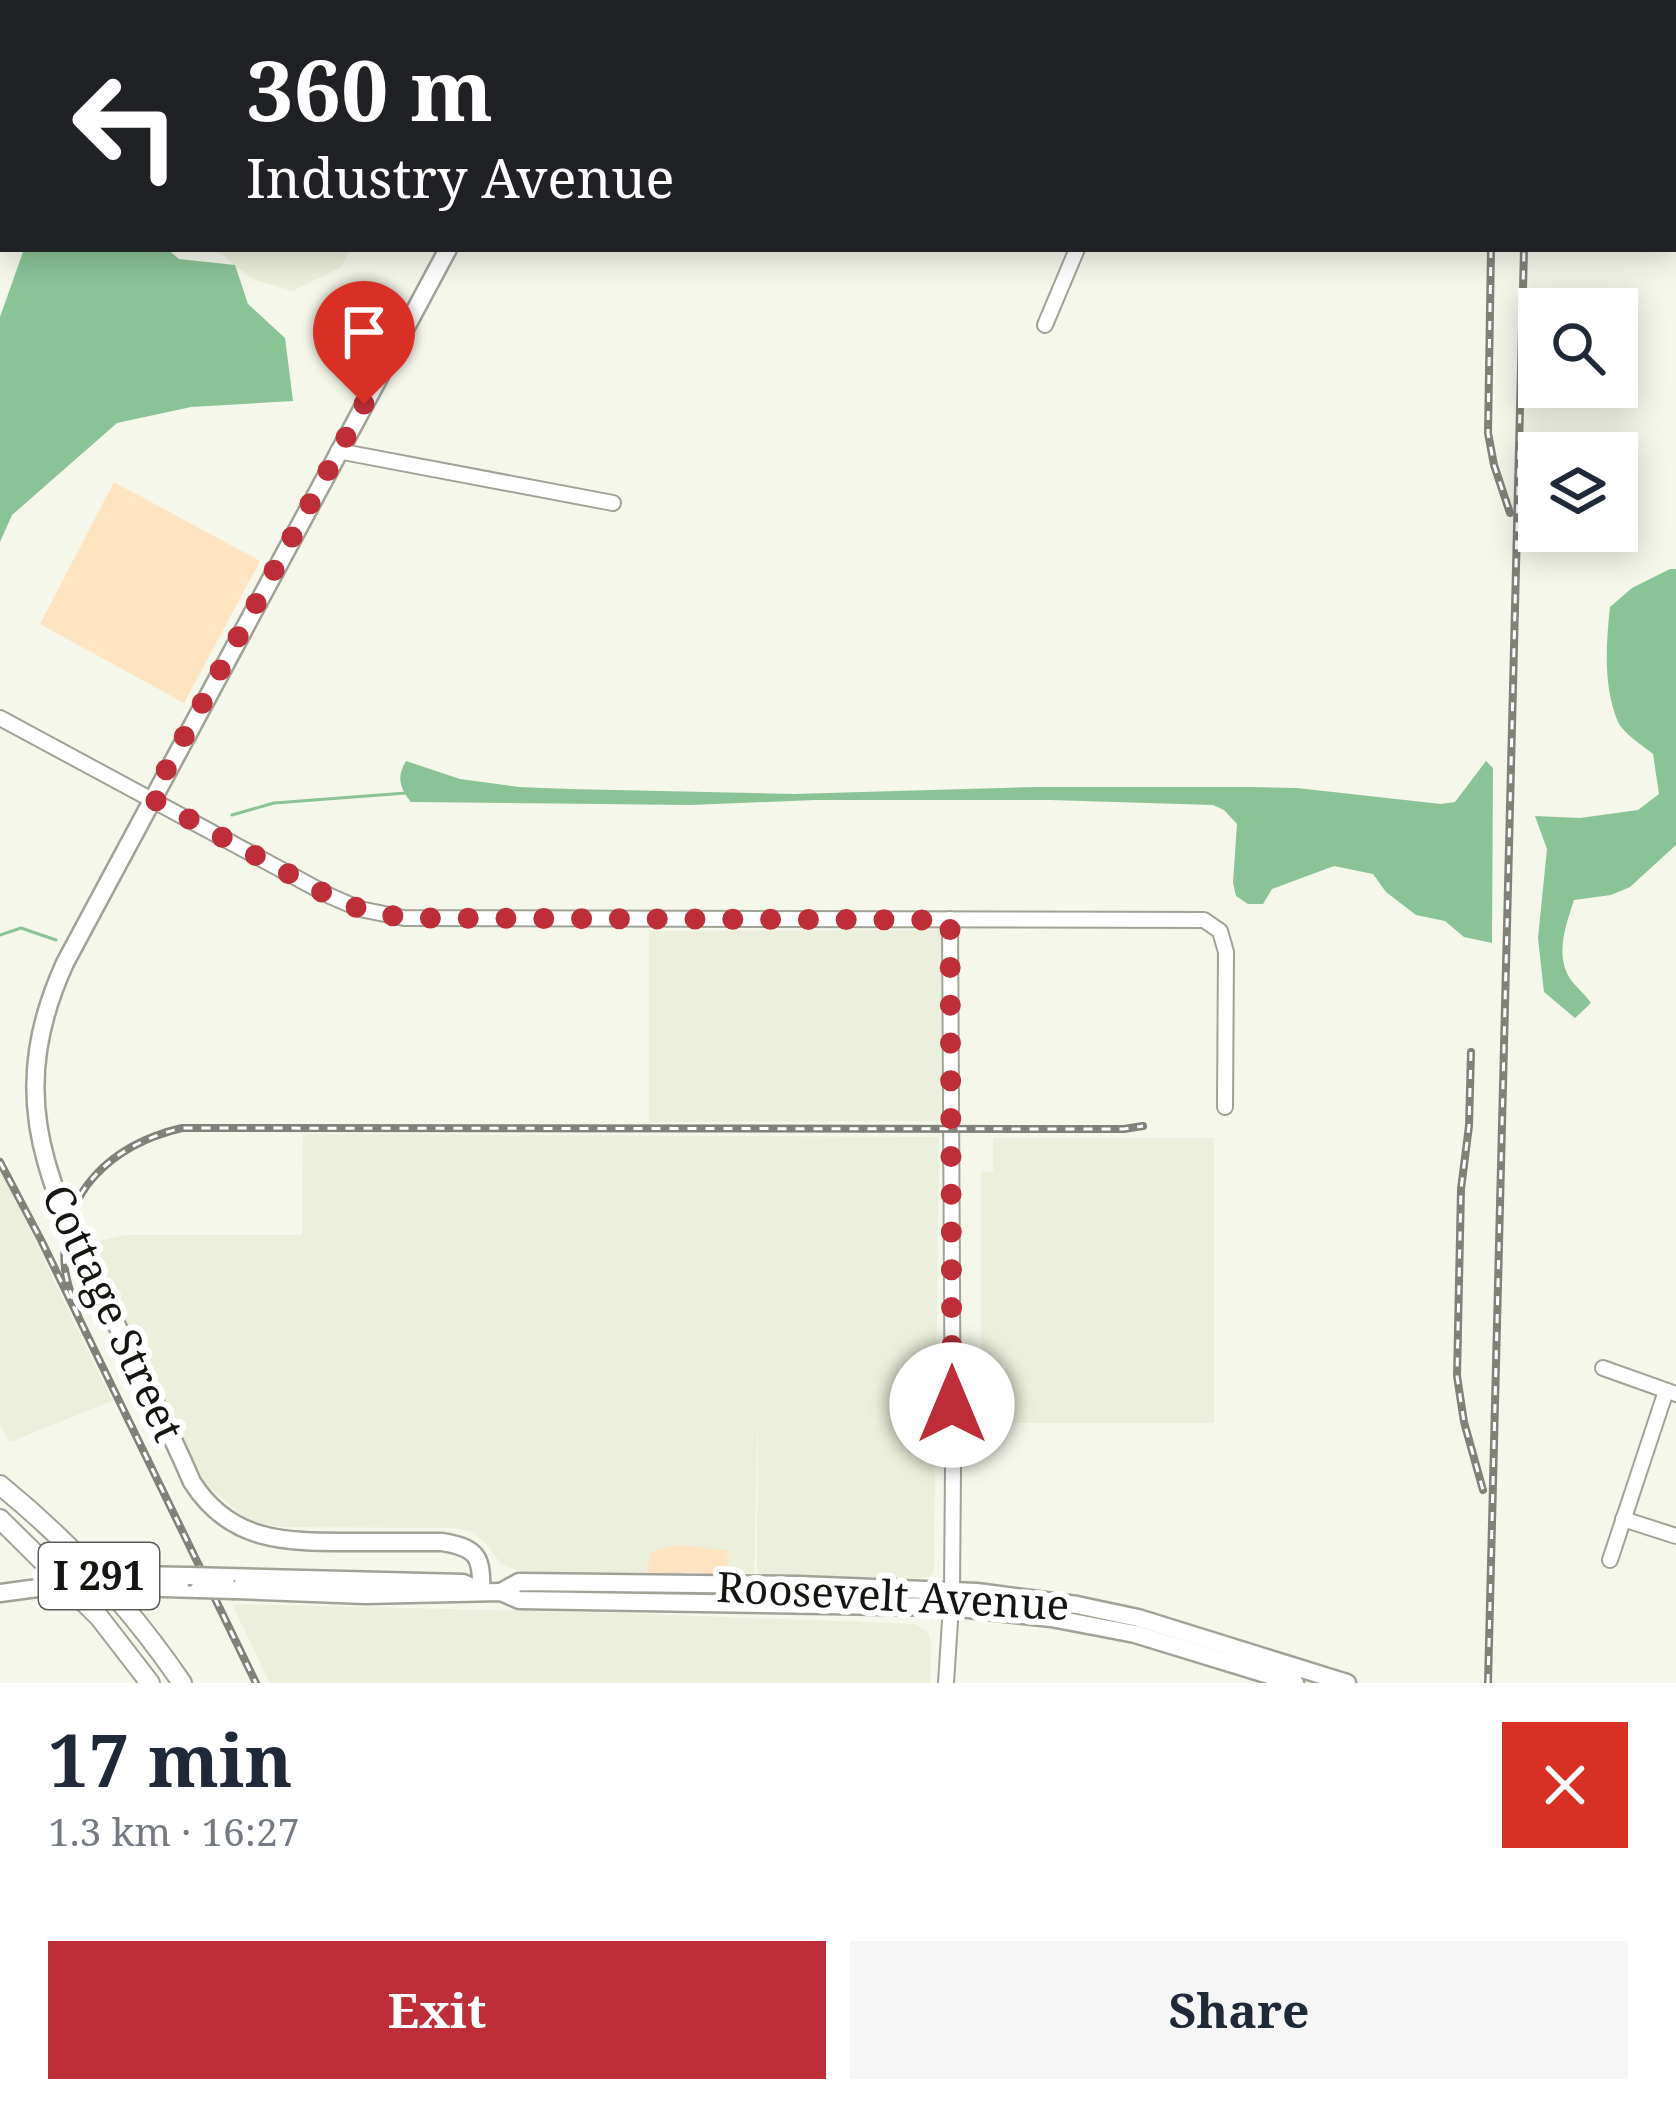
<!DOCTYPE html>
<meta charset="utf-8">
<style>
body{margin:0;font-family:"Noto Serif",serif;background:#f6f6f7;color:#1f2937;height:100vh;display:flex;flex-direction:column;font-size:45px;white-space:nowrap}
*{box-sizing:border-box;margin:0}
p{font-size:39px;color:#747a83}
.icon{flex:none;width:66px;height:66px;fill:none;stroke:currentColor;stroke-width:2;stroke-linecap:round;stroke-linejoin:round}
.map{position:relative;height:1683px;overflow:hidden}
.panel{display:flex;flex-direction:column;background:#fff;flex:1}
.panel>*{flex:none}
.banner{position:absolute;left:0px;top:0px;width:1677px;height:252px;box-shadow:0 6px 30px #0003;background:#202124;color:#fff;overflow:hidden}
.fabs{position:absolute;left:1518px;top:288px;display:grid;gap:24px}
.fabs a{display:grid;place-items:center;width:120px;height:120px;border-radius:0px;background:#fff;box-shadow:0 6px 30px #0003;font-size:60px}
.pin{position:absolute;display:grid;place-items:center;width:102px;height:102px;color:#fff;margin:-123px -51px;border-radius:50% 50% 50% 0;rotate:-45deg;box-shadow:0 0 12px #0007}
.pin .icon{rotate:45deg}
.me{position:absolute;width:132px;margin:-66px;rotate:0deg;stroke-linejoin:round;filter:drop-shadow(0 0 9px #0008)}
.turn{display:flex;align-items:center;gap:42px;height:252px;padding:0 48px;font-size:54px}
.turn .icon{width:156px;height:156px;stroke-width:2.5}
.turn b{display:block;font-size:84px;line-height:102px}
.round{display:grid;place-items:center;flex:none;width:126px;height:126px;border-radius:0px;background:#f6f6f7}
.head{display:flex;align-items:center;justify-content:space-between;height:204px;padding:0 48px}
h1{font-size:72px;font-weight:700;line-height:90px}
.action{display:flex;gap:24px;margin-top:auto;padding:24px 48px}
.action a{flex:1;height:138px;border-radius:0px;background:#be2e39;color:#fff;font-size:48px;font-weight:700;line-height:138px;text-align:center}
.action a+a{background:#f6f6f7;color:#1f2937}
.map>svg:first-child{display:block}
</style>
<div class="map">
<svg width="1676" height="1683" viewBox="0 0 1676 1683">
<rect width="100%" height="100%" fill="#f5f7eb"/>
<g fill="#ecefdb">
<polygon points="215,249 351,249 341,267 293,291 252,279"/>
<polygon points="941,930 941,1121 649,1122 649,931"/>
<polygon points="303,1134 939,1137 934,1572 929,1577 916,1578 757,1575 758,1401 754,1578 728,1576 682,1545 667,1547 650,1553 647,1576 557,1576 517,1570 501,1564 486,1544 471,1531 455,1528 284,1527 249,1521 205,1483 86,1244 124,1235 302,1235"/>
<polygon points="993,1138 1214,1138 1214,1423 981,1423 981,1172 993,1172"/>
<polygon points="0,1168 112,1401 10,1442 0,1425"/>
<polygon points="232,1604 617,1613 915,1624 928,1632 931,1644 930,1683 270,1683"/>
</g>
<g fill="#fee4c0">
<polygon points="114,482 260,561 184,703 40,624"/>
<path d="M 682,1545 L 729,1551 L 727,1579 C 715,1580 709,1575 698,1573 C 680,1570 665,1579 647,1576 L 650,1553 L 667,1547 Z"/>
</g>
<g fill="#8ac395">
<polygon points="24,249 167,249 179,259 235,265 248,304 285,338 293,401 191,407 117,423 12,515 0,542 0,317"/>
<path d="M 1670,569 L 1676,569 L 1676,845 L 1630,887 L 1611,895 L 1574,900 C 1566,925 1554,956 1571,980 C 1577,988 1585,994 1591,1003 L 1575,1018 L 1544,992 L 1538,938 L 1547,849 L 1535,816 L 1580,818 L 1638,810 L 1659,794 L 1653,754 C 1642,745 1624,734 1618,722 C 1603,686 1606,645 1610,607 L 1632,588 Z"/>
<path d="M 406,761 L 460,779 L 519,787 L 569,789 L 793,794 L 1036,787 L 1252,787 L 1297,788 L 1441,804 L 1455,802 L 1486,761 L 1493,768 L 1492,943 L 1464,937 L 1445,921 L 1416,915 L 1386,892 L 1373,874 L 1334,866 L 1272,889 L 1263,904 L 1248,904 L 1236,896 L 1233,883 L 1237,824 L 1224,810 L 1213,805 L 1050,800 L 815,800 L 691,805 L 411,802 C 400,788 396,777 406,761 Z"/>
</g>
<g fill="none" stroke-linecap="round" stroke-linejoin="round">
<g stroke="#8ac395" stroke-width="3">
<polyline points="232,815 274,803 406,793"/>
<polyline points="0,935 21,928 56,940"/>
</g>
<g stroke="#a0a296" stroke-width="18">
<g id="minor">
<polyline points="879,0 886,3"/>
<polyline points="1574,0 1583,3"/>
<polyline points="1674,32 1676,33"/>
<polyline points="0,116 3,116"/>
<polyline points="1674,140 1676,141"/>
<polyline points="1045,325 1077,249"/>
<polyline points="338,451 613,503"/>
<polyline points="0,718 330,896 360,909 404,918 1204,920 1220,931 1226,952 1225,1107"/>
<polyline points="1603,1368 1676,1394"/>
<polyline points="1623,1519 1676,1536"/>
<polyline points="1610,1560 1666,1391"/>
<polyline points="946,1683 952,1590 953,1469 950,919"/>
</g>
</g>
<g stroke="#a0a296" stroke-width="21">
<g id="major">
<polyline points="602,3 605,0"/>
<path d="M 448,249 L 65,963 C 9,1086 40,1168 95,1281 C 127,1348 163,1414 192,1482 C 230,1542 285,1542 349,1542 C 380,1542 411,1542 442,1542 C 478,1548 482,1557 481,1591"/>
<polyline points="132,1575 188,1576"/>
<polyline points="227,1577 463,1583 480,1591"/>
<polyline points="129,1587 199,1589"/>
<polyline points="235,1590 365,1595 501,1592 519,1600 950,1607 1051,1618 1135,1634 1295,1683"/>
<polyline points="501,1592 519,1582 798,1585 977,1592 1077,1605 1138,1618 1347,1683"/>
<polyline points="0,1593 45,1587"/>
</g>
</g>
<g stroke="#a0a296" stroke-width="22">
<g id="highway">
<path d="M 0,1485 C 70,1542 131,1608 182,1683"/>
<polyline points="0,1519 99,1617 150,1683"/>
</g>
</g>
<use href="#minor" stroke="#fff" stroke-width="14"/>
<use href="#major" stroke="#fff" stroke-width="16"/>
<use href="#highway" stroke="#fff" stroke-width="18"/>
<g stroke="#808179" stroke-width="8">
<g id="rail">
<polyline points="1536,3 1536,0"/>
<polyline points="1491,249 1488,433 1494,465 1510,513"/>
<polyline points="1471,1052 1469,1126 1461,1189 1457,1376 1464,1422 1483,1490"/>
<polyline points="0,1162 41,1240 256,1683"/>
<path d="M 78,1316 C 73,1300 67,1285 65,1269 C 58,1192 113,1144 182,1128 L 1124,1129 L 1143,1126"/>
<polyline points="1488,1683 1524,249"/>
</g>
</g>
<use href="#rail" stroke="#fff" stroke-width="3" stroke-dasharray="9" stroke-linecap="butt"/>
<g stroke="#a0a296" stroke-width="21" stroke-linecap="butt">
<g id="major-bridge">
<polyline points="40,1575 132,1575"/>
<polyline points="188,1576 227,1577"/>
<polyline points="45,1587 129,1587"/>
<polyline points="199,1589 235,1590"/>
</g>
</g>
<use href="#major-bridge" stroke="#fff" stroke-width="16"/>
</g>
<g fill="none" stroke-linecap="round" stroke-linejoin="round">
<polyline stroke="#be2e39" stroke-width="21" stroke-dasharray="0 37.8" points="364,404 151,798 329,896 360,909 404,918 950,920 952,1405"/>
</g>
<g text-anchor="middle" stroke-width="12" stroke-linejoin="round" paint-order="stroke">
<rect fill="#fff" stroke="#5b5c58" stroke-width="3" x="39" y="1543" width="120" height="66" rx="9"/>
<g font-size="39" font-weight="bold" fill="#151611">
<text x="99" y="1590">I 291</text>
</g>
<g font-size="42" fill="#151611" stroke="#fff">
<text transform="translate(113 1313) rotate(65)" y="15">Cottage Street</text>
<text transform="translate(893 1596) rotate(3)" y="15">Roosevelt Avenue</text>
</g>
</g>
</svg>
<div class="fabs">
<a><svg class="icon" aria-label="search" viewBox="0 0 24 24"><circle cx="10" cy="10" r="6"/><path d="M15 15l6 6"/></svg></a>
<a><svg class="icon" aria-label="layers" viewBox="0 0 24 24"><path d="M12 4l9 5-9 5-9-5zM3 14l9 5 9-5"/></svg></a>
</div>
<div class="pin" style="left:364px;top:404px;background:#d93025"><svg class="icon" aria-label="arrive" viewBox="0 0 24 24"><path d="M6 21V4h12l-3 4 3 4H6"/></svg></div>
<svg class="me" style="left:952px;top:1405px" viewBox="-20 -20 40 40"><circle r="19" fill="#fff"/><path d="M0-13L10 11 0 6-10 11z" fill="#be2e39"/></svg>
<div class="banner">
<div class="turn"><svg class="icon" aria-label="left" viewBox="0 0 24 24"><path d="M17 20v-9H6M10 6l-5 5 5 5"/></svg><div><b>360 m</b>Industry Avenue</div></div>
</div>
</div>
<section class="panel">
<div class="head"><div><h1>17 min</h1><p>1.3 km · 16:27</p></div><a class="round" style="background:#d93025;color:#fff"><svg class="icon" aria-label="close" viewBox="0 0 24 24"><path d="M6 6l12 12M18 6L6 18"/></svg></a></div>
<div class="action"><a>Exit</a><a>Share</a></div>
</section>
